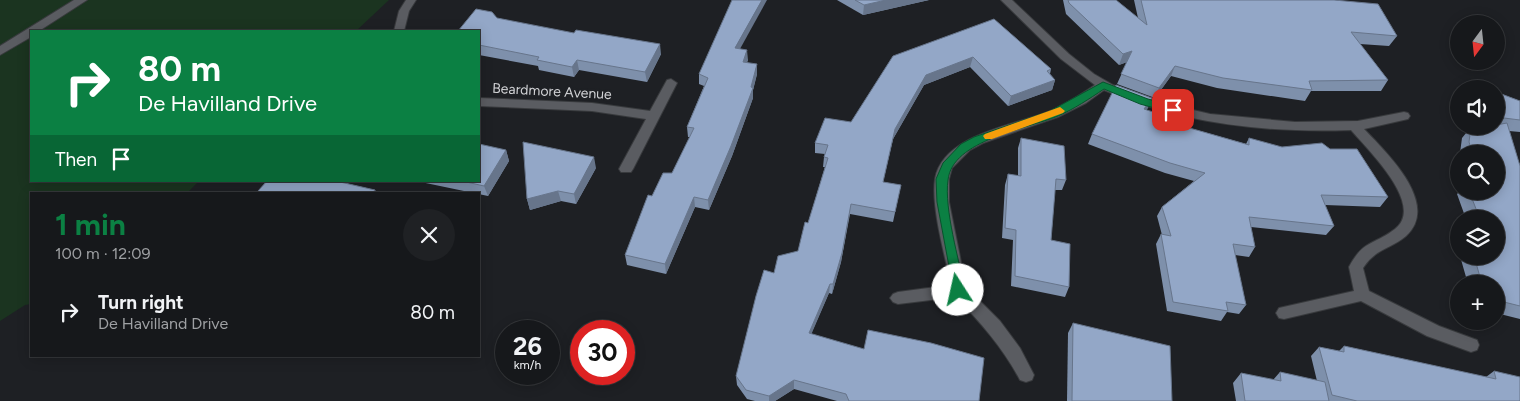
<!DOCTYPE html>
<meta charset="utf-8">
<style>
body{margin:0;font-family:Figtree,sans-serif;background:#1f2124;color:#f1f3f6;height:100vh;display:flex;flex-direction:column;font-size:19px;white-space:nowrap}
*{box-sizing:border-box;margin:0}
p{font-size:16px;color:#9ea0a3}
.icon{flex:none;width:28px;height:28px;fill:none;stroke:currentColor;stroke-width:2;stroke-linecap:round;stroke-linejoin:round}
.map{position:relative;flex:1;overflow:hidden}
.details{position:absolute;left:30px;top:192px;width:450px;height:165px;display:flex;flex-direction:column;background:#16181b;border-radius:0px;box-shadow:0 2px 12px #0003,0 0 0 1px #35373a}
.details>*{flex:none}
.hud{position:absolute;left:30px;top:30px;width:450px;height:152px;border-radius:0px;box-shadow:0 2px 12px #0003,0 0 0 1px #35373a;background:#0b8043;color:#fff;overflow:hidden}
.needle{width:32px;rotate:195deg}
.tools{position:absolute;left:1450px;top:15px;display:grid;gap:10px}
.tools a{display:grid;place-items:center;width:55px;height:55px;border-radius:50%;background:#16181b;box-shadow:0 2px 12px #0003,0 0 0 1px #35373a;font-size:25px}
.speed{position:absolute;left:495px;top:320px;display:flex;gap:10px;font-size:25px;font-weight:700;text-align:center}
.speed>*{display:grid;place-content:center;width:65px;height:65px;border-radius:50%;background:#16181b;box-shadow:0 2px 12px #0003,0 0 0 1px #35373a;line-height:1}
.speed small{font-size:12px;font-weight:400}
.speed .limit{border:8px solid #d22;background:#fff;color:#111}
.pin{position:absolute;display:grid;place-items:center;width:42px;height:42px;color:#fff;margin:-21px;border-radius:10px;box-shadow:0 2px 8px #0006}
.me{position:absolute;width:55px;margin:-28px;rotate:350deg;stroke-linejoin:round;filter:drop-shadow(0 0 4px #0008)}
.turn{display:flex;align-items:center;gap:18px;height:105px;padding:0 25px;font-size:22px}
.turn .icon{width:65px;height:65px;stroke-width:2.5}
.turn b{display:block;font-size:35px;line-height:42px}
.then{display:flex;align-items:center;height:48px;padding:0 25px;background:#0003;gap:10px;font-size:19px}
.round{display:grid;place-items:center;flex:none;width:52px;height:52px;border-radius:26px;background:#1f2124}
.headline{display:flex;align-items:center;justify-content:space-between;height:85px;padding:0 25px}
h1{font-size:30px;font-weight:700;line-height:38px;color:#0b8043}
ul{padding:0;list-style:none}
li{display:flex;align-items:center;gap:15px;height:70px;padding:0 25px}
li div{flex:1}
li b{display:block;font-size:19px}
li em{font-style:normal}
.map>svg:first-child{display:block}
</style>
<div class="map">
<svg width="1520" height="401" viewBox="0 0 1520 401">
<rect width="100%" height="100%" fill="#1e2024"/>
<polygon fill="#1b3420" points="0,0 389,0 356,31 31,31 31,181 199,181 186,194 31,194 31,304 25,305 0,321"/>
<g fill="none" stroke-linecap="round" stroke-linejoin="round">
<g stroke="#383a3d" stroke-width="2">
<polygon id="service" points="74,0 87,0 39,31 31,31 31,37 0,55 0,46"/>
</g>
<g stroke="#383a3d" stroke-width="2">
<g id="minor">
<polygon points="406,0 416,0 409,11 404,31 394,31 399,11"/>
<path d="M 1001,0 L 1012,0 L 1069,54 L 1094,74 L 1113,85 L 1159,102 L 1210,114 L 1295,122 L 1358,121 L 1404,112 L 1408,113 L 1410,116 L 1408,119 L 1364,129 C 1386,152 1441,204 1406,236 C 1391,249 1376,248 1363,268 L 1369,291 L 1439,326 L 1477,340 L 1479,345 L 1477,350 L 1471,352 L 1427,336 L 1361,301 L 1284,319 L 1279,318 L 1276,313 L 1279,308 L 1354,291 L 1349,267 C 1363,240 1374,245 1395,229 C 1426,205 1367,149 1351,130 C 1266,133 1183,124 1104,90 L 1086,103 L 1058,117 L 983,143 L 970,150 L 952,168 L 949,179 L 949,202 L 966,287 L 1000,321 L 1020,348 L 1034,375 L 1032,380 L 1026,382 L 1020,380 C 1003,348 981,323 956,297 L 898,304 L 893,302 L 890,298 L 893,294 L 898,292 L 951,285 C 945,255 931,208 935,179 C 942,135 1014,125 1048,112 C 1065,105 1080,95 1095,85 L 1061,59 Z"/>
<polygon points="671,79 677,83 633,169 631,172 621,172 619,169 646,119 592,111 479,106 479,98 592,103 650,111 667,80"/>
</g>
</g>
<use href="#service" fill="#5a5c61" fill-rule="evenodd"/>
<use href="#minor" fill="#5a5c61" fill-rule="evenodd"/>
</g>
<g fill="#7e90ab">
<polygon points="837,0 929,0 863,15"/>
<polygon points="1063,0 1116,0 1138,18 1134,0 1334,0 1397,36 1389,46 1360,44 1388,80 1381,91 1311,91 1305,101 1217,88 1171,76 1155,98 1117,84 1127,62 1119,65 1066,14"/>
<polygon points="497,18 661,54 647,82 579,70 574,77 539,70 538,66 479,55 479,31"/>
<polygon points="994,19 1051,69 1050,74 1055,80 1052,90 1008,106 970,67 924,85 893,139 883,182 901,185 893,222 850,214 841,262 832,294 829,293 811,334 979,401 837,401 794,389 775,401 755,401 747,399 737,385 736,376 774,273 798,251 808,223 825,167 823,167 824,157 825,154 815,153 815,143 851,122"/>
<polygon points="740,49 748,60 747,62 757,74 753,90 753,98 732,156 709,210 695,207 666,274 627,265 625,255 652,196 672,173 690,137 688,137 687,127 704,86 699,84 699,74"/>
<polygon points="1496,92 1520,101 1520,132 1509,131 1520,166 1520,319 1496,313 1496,284 1468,284 1460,256 1496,256 1496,219 1466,219 1457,194 1460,191 1496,191 1496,154 1461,154 1460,153 1462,138 1471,127 1496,126"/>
<polygon points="1148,108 1146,110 1172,123 1246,144 1249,138 1388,197 1380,207 1325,205 1334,226 1326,235 1251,227 1255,247 1249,257 1235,255 1246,305 1239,314 1227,312 1221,321 1167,311 1156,244 1161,234 1162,235 1157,216 1162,207 1194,181 1165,173 1088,144 1092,134"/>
<polygon points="1021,138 1066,180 1062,190 1055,190 1051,240 1069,287 1065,297 1011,286 1013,240 1002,238 1005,185 1008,174 1018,176 1018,148"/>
<polygon points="506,150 509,161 488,196 416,181 479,181"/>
<polygon points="596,168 576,204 561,201 530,210 527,199"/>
<polygon points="267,181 344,181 345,183 375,190 377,194 260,194 258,191"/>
<polygon points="1073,323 1172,401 1067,401 1068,333"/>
<polygon points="1344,346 1486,377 1494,371 1520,401 1236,401 1233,383 1241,373 1273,380 1280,372 1317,381 1311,356 1319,347 1339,351"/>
</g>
<g fill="#67758b">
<polygon points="762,0 767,0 735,58 735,48"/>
<polygon points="886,0 929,0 863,15 864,5"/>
<polygon points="660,44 661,54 647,82 645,72"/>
<polygon points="747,50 748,60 743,72 743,62"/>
<polygon points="1132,51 1127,62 1119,65 1123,54"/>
<polygon points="973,57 970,67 924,85 893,139 881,191 883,182 895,129 926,75"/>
<polygon points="577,60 579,70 574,77 572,67"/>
<polygon points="757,64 757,74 753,90 753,98 732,156 709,210 708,200 751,87"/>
<polygon points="1175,66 1171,76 1155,98 1159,88"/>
<polygon points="1055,80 1052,90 1008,106 1011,96"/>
<polygon points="1152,98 1148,108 1139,119 1144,109"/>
<polygon points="506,150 509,161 488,196 484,186"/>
<polygon points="594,157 596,168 576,204 574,194"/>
<polygon points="375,190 377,194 372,194"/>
<polygon points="558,191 561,201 530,210 527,199"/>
<polygon points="694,197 695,207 666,274 665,264"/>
<polygon points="851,204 841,262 832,294 833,284"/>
<polygon points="830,284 829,293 808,342 809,333"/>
<polygon points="794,380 794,389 775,401 769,401 769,396"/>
</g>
<g fill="#93a7c7" stroke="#67758b">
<polygon points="732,0 762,0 735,48 747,50 743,62 757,64 751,87 753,88 731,146 708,200 694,197 665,264 625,255 648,195 652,196 663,173 672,173 694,128 687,127 708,78 699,74"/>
<polygon points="855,0 886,0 864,5"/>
<polygon points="1068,0 1116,0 1147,25 1141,0 1334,0 1378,4 1397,36 1351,32 1388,80 1309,81 1312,90 1223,78 1175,66 1159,88 1121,74 1132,51 1123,54 1069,3"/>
<polygon points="476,9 492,12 497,18 574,33 576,30 660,44 645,72 577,60 572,67 537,60 539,57 479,45 479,31 458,31"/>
<polygon points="994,19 1051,69 1047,71 1055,80 1011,96 973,57 926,75 895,129 883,182 901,185 895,212 851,204 842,253 833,284 830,284 809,333 864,349 868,330 931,343 984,358 979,401 849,401 846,394 794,380 769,396 746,390 736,376 756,296 764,270 774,273 778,256 798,251 805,222 808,223 828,158 824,157 828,145 815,143 825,118 851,122 893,56"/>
<polygon points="1116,85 1152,98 1144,109 1174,119 1172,123 1249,145 1249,138 1282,147 1322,143 1330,149 1357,149 1388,197 1321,195 1334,226 1249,217 1255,247 1233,244 1246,305 1226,302 1228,311 1173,302 1161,234 1171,236 1162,207 1205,173 1170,163 1092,134"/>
<polygon points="1477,85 1487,89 1476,89"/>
<polygon points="1496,92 1520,101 1520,120 1496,117"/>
<polygon points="1507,123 1520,166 1520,306 1496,300 1496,284 1482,284 1474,256 1496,256 1496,219 1480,219 1469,191 1496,191 1496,154 1473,154 1469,142 1471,127 1496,126 1496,125"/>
<polygon points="1021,138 1064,146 1066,180 1056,179 1051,240 1070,244 1069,287 1015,276 1016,230 1005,228 1008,174 1021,176"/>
<polygon points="523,142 594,157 574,194 558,191 527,199"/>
<polygon points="479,144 506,150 484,186 462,181 479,181"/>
<polygon points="267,181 340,181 340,182 375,190 372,194 270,194 258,191"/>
<polygon points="1073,323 1170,346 1172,401 1072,401"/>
<polygon points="1344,346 1496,379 1494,371 1520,377 1520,401 1357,401 1332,395 1319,347 1344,352"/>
<polygon points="1280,372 1325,382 1329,401 1245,401 1241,373 1281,381"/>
</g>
<path fill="#0b8043" stroke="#07532c" d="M 1103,82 L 1148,99 L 1176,107 L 1178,110 L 1173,113 L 1169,112 L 1140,104 L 1104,89 C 1089,99 1074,109 1058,116 C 1027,129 952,140 948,180 C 944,209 959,260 965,290 L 963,293 L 954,293 L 937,202 L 936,179 L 943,163 L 961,144 L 974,137 L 1050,111 Z"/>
<polygon fill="#f59e0b" points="1060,107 1065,111 1063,113 992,139 985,139 983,136 985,134"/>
<g text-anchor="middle" stroke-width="5" stroke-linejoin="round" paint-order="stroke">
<g font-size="14" fill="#d2d3d6" stroke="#1e2024">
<text transform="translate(552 91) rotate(3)" y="5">Beardmore Avenue</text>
</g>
</g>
</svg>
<div class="tools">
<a><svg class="needle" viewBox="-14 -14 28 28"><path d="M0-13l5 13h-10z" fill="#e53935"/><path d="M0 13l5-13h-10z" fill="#9ea0a3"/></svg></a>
<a><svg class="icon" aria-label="sound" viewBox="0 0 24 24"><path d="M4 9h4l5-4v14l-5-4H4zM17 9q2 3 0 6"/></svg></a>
<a><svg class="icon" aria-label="search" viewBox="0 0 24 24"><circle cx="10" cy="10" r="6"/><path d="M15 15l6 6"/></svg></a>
<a><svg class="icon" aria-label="layers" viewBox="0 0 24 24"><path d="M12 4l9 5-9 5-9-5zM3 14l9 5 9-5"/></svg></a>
<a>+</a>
</div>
<div class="speed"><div>26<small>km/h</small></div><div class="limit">30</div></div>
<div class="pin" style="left:1173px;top:110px;background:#d93025"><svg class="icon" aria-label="arrive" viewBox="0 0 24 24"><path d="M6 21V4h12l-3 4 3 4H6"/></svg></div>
<svg class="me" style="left:958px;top:290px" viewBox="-20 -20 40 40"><circle r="19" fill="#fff"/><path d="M0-13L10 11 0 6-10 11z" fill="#0b8043"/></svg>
<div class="hud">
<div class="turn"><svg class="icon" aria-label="right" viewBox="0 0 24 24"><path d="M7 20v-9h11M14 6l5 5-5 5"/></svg><div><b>80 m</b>De Havilland Drive</div></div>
<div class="then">Then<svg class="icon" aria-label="arrive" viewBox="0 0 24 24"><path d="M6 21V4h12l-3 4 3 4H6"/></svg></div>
</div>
<section class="details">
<div class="headline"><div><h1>1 min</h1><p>100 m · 12:09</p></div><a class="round"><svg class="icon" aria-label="close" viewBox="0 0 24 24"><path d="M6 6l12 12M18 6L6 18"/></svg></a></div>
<ul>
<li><svg class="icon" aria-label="right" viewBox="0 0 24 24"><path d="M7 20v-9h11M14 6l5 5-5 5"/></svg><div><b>Turn right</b><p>De Havilland Drive</p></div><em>80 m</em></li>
</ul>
</section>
</div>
